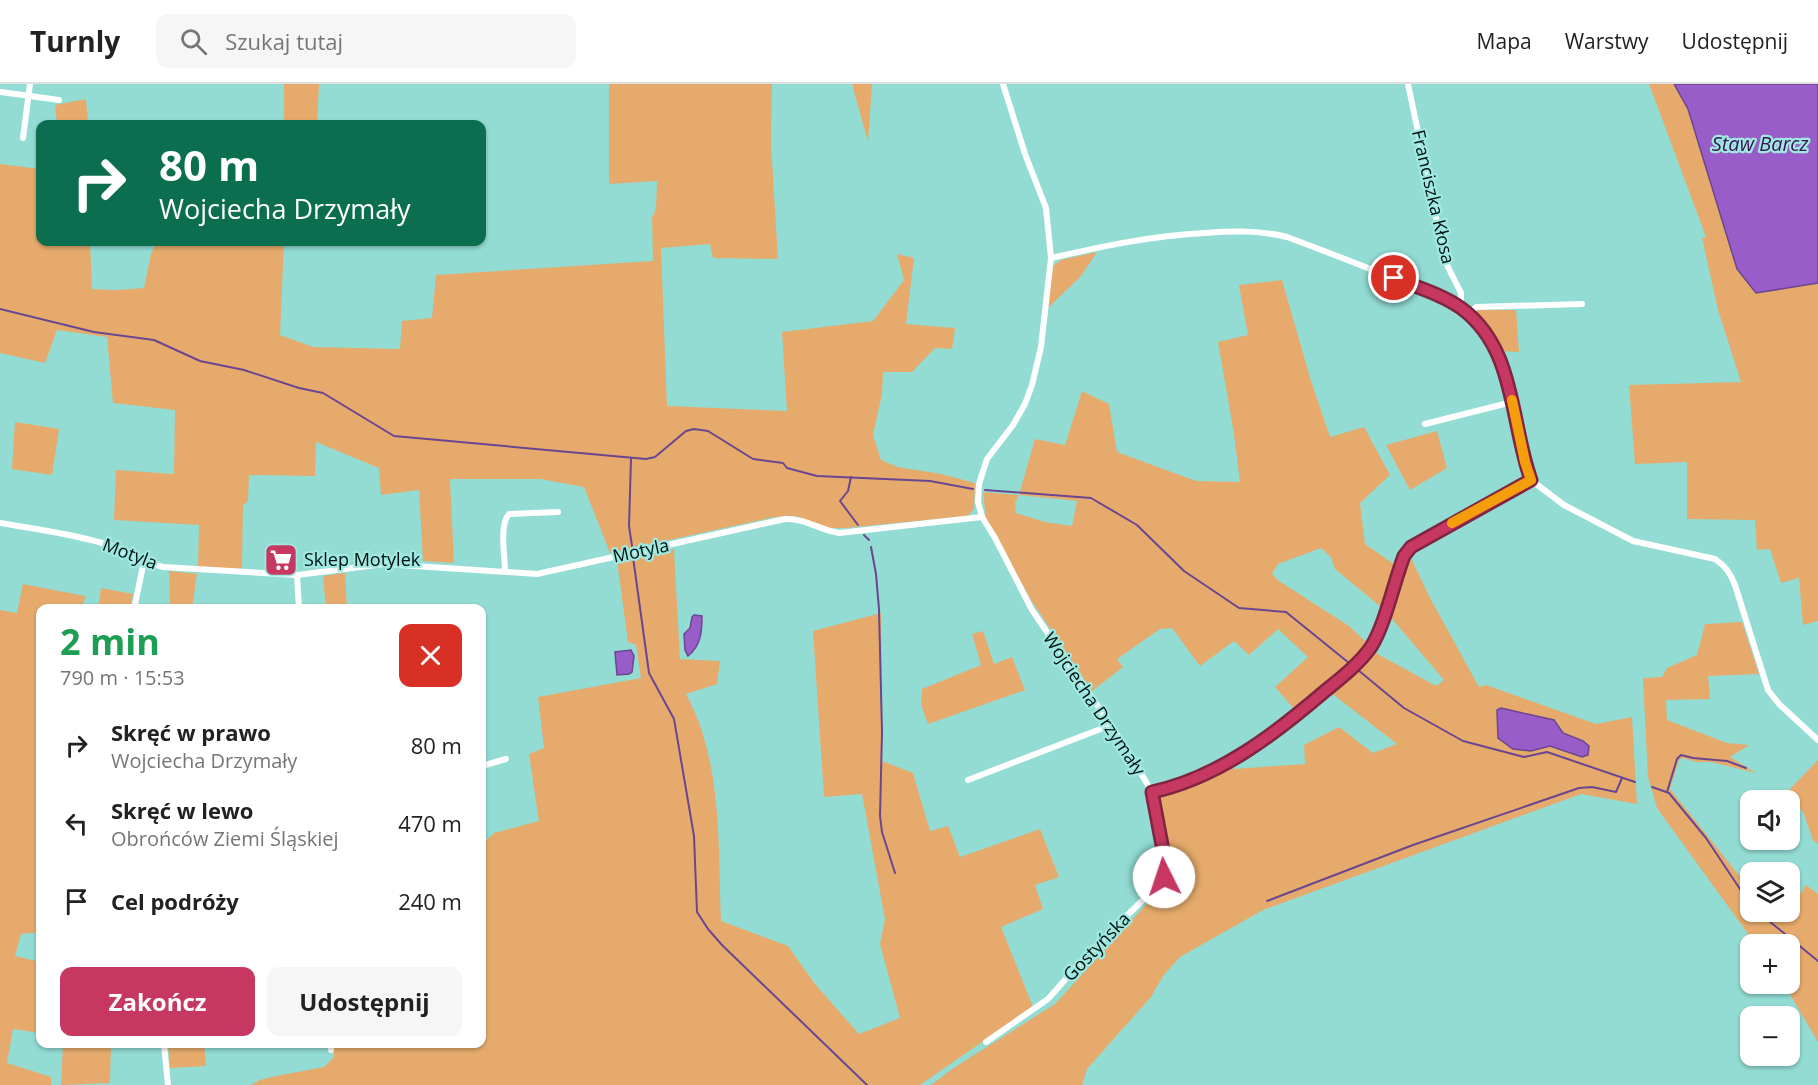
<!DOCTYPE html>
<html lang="pl">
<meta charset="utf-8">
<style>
body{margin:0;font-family:"Open Sans",sans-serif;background:#f6f6f6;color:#222;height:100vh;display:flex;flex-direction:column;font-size:22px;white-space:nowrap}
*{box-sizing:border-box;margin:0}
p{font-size:20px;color:#767676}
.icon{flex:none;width:33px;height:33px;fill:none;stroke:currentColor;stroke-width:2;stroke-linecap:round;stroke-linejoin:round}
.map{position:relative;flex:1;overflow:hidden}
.details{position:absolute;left:36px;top:520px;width:450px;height:444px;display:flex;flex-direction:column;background:#fff;border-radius:12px;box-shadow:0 2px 4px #0004}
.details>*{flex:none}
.hud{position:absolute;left:36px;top:36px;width:450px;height:126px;border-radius:12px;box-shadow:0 2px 4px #0004;background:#0b6e4f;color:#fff;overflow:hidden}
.fabs{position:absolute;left:1740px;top:706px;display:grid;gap:12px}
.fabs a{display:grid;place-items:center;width:60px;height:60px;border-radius:12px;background:#fff;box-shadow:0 2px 4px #0004;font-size:30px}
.pin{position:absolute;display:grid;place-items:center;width:51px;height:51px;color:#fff;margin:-26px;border:3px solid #fff;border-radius:50%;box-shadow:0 2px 6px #0007}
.me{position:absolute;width:66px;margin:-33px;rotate:356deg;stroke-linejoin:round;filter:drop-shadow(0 0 4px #0008)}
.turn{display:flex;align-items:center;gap:21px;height:126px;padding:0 24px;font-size:27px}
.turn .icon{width:78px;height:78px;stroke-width:2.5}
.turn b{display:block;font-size:42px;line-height:51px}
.round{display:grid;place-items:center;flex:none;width:63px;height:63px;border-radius:12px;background:#f6f6f6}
.head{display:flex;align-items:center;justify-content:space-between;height:102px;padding:0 24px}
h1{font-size:36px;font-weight:700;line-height:45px;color:#1e9e55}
.button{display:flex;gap:12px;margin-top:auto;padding:12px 24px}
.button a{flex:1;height:69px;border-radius:12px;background:#c63762;color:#fff;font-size:24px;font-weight:700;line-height:69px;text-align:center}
.button a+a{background:#f6f6f6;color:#222}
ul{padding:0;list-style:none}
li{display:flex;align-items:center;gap:18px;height:78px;padding:0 24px}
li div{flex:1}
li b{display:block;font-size:22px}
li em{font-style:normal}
header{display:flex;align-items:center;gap:36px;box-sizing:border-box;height:84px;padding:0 30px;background:#fff;border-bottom:2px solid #e0e0e0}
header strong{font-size:28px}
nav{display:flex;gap:33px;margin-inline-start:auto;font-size:21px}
.search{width:420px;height:54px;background:#f6f6f6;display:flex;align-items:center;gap:15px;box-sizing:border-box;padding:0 21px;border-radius:12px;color:#767676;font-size:22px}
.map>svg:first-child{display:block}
</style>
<header>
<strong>Turnly</strong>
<div class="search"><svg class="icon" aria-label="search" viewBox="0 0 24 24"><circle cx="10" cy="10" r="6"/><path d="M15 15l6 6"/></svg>Szukaj tutaj</div>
<nav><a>Mapa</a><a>Warstwy</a><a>Udostępnij</a></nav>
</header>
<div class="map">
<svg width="1818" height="1001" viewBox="0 0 1818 1001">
<rect width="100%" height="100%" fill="#92dcd4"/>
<g fill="#e6ab6c" fill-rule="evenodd">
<polygon points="284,0 319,0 317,40 284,40"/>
<polygon points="609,0 772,0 771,60 778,175 713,174 710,160 661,164 667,322 787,327 782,248 873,237 904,196 897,170 914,174 906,240 955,244 952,265 935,264 912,288 883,288 882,310 873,351 881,376 898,383 941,390 975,399 974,425 967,432 846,444 827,444 795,432 774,433 610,469 584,403 540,395 450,395 454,479 423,477 419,406 381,411 379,384 316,358 315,392 249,391 248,417 243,421 242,485 198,484 199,441 114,436 116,386 174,390 175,326 113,319 107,253 57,246 45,279 0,269 0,80 40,85 40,158 90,158 92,205 116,206 144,204 151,170 155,161 198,158 284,158 280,251 313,263 400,265 402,237 432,234 436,191 653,177 652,134 656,124 657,97 609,100"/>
<polygon points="852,0 872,0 868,58"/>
<polygon points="1649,0 1674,0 1688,25 1737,185 1756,209 1818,199 1818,537 1803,541 1799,494 1781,499 1770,465 1757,466 1755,436 1687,435 1687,378 1635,380 1629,301 1741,298 1718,226 1702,154 1706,153"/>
<polygon points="86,15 88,40 57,40 55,21"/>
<polygon points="1097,168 1081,192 1048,224 1053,182 1061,176"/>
<path d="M 1282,196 L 1311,297 L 1330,353 L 1364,343 L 1390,391 L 1360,419 L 1365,460 L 1395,481 L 1381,523 L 1335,485 L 1331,473 L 1321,464 L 1278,480 L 1272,490 L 1279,497 L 1349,542 L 1366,558 L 1357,573 L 1295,626 L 1275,603 L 1308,573 L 1278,545 L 1249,571 L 1234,557 L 1200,582 L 1172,544 L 1160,545 L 1117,575 L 1123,583 L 1092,607 L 1031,516 L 986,434 L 983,408 L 1019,411 L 1035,355 L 1065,361 L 1082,307 L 1109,320 L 1117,368 L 1196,397 L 1240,398 L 1234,350 L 1218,258 L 1248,251 L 1239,201 ZM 1019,411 L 1077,417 L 1072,442 L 1045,438 L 1016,429 L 1015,419 Z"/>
<polygon points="1479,226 1516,226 1519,268 1502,267 1474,228"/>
<polygon points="15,338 59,345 52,391 12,385"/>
<polygon points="1437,347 1447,384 1410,406 1386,361"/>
<path d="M 674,465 L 680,575 L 720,577 L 717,600 L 686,610 C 723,677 718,763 721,837 L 788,862 L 815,900 L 859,950 L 900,934 L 880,860 L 885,835 L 862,710 L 824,713 L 813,547 L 881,529 L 882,677 L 913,689 L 930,747 L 948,742 L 960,773 L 1040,745 L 1059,793 L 1035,801 L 1043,825 L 1001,843 L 1033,923 L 920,1001 L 251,1001 L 260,996 L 276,992 L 324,983 L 334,973 L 333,960 L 482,960 L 482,760 L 494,749 L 539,737 L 529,670 L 544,664 L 538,613 L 641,594 L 636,561 L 628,558 L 617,477 Z"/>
<polygon points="1410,472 1430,514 1479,603 1486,601 1596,640 1632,633 1637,720 1581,710 1263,826 1180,873 1163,892 1151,913 1087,985 1082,1001 931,1001 952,985 1055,920 1174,790 1156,712 1209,693 1230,681 1234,685 1305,680 1304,661 1339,643 1373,669 1397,660 1330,608 1374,568 1436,602 1444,596 1388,530 1401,486"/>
<polygon points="169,487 197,490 192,525 170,525"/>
<polygon points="345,489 347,525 326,525 323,492"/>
<polygon points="23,500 85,512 83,525 40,525 40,848 21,850 15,872 40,878 40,949 13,945 7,979 51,993 51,1001 0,1001 0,526 17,529"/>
<polygon points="101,504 133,510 130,525 98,525"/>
<polygon points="1742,538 1759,590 1708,592 1710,615 1666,616 1667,636 1727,659 1749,661 1730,673 1756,689 1711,678 1696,678 1683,674 1679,676 1670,705 1750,805 1750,828 1771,828 1775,832 1786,831 1806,801 1818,810 1818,958 1784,900 1790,900 1790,861 1756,861 1657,724 1648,693 1643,594 1662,593 1667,584 1697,571 1705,540"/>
<polygon points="983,547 994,580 1012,573 1025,606 928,640 921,621 922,605 981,581 972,550"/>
<polygon points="1818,676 1818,760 1813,756 1803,728 1787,708"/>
<polygon points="63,960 111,960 110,999 61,1001"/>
<polygon points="168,960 204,960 206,982 170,984"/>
</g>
<g fill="#985dc8" stroke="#6a4690" stroke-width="1.5">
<polygon points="1674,0 1818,0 1818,199 1756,209 1737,185 1688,25"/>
<path d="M 694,531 L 702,532 C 702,547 701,562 688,572 L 685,566 L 684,550 L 690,544 L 692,533 Z"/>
<polygon points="631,566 634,572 632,588 629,590 617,591 615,568"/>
<polygon points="1501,624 1554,636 1563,649 1583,657 1589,662 1588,671 1582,673 1550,662 1531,667 1513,665 1498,654 1497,626"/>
</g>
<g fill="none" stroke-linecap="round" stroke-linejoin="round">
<g stroke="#6a4690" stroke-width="2">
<polyline points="0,225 94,248 154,256 200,277 244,286 299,304 323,309 394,352 646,375 655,373 686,347 694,345 708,347 753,375 783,379 787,384 817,392 930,397 973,405"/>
<polyline points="631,375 629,442 632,462"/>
<polyline points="851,393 848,407 840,417 858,441"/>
<polyline points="985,406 1091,414 1137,441 1184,487 1239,524 1286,528 1349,579"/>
<polyline points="864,451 869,456"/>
<polyline points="871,463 876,490 879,525 882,648 880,732 882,748 895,789"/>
<polyline points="633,473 649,589 674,635 694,752 697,828 708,845 722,861 867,1001"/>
<polyline points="1358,586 1404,624 1463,657 1524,673 1547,668 1635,698"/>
<polyline points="1652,703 1669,709 1706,754 1750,820"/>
<polyline points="1667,708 1677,675 1681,671 1693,674 1727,677 1746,684"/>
<polyline points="1267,817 1413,761 1579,704 1592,703 1616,708 1622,694"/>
<polyline points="1758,828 1818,877"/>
</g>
<g stroke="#fff" stroke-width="6">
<polyline points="1408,0 1445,177 1461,209 1461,224"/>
<polyline points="1,8 59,16"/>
<polyline points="23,54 30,0"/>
<path d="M 1051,174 C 1104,162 1150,152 1205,149 C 1234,147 1259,146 1287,153 C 1322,166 1358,180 1393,194 C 1416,203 1439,210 1460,223 C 1480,236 1494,259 1503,281 C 1518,317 1518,359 1531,396"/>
<polyline points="1468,231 1476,223 1582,220"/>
<polyline points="1425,340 1512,318"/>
<path d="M 1531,396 L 1564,421 L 1633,457 L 1715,475 C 1726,482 1731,490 1735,501 L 1768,606 L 1779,620 L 1818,656"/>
<path d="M 0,439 C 34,445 68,449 102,459 C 123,465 142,478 163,483 L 297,491 L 384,480 L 537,490 L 785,435 C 804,434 820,446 839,449 L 982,433"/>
<path d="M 505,487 C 505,472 499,441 509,430 L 558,428"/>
<polyline points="297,491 299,525"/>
<polyline points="134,525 144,477"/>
<polyline points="482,682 506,675"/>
<polyline points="968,696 1111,641"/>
<path d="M 1152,708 C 1218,693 1274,650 1325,607 C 1341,594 1359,581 1371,563 C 1385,541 1393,498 1404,472 L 1411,463 L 1531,396"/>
<polyline points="986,958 1048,915 1087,871 1157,802 1164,793 1166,781 1152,708 1123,659 1032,526 995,454 982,433 978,418 979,400 987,375 1013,341 1025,320 1032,301 1041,263 1051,174 1046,124 1025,70 1003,0"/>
<polyline points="164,960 168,1001"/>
<polyline points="331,960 331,966"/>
</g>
</g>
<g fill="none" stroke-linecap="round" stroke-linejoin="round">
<g stroke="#812440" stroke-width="15">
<path id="route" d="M 1164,793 L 1166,782 L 1152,708 C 1218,694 1275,650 1325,607 C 1341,594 1359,580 1371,563 C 1385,541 1394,498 1404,472 L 1411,463 L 1531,396 C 1510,338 1516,264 1461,224 C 1441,210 1416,203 1394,194"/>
</g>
<use href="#route" stroke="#c63762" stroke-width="10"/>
<polyline stroke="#f59e0b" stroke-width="10" points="1452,439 1531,396 1525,378 1512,316"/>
</g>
<defs>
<g id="supermarket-square" transform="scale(1.725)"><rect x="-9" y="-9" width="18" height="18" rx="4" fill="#c63762" stroke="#9fe9e1"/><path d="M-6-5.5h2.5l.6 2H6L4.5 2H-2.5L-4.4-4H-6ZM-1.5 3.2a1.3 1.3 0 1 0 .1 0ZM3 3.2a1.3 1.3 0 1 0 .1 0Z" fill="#fff"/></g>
</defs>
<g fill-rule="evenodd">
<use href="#supermarket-square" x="281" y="476"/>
</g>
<g text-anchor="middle" stroke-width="4.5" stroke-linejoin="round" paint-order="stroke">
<g font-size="18" fill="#00100e" stroke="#9fe9e1">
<text transform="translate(1433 113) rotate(77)" y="6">Franciszka Kłosa</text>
<text transform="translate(641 467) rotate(-12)" y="6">Motyla</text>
<text transform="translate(130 470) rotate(21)" y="6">Motyla</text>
<text transform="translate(1094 620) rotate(56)" y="6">Wojciecha Drzymały</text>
<text transform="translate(1097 863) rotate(-46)" y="6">Gostyńska</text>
</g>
<g font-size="18" fill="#00100e" stroke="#9fe9e1" text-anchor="start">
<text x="304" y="482">Sklep Motylek</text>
</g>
<g font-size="20" font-style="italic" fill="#3b1357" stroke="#9fe9e1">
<text x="1760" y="67">Staw Barcz</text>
</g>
</g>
</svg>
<div class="fabs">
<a><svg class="icon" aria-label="sound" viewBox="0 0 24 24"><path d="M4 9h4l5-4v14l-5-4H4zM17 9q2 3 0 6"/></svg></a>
<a><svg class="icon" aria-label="layers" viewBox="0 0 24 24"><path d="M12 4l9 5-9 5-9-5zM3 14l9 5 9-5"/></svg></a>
<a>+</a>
<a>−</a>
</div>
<div class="pin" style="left:1394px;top:194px;background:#d93025"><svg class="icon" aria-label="arrive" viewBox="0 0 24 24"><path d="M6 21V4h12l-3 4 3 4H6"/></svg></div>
<svg class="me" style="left:1164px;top:793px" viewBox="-20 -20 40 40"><circle r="19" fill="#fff"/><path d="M0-13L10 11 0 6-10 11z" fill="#c63762"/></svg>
<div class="hud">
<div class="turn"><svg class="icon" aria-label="right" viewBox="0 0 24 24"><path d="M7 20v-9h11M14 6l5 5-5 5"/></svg><div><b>80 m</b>Wojciecha Drzymały</div></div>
</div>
<section class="details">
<div class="head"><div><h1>2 min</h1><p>790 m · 15:53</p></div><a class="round" style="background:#d93025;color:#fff"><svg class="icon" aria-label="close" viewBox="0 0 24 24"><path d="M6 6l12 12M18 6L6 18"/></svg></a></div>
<ul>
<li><svg class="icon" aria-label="right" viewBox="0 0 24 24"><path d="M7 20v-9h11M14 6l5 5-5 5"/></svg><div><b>Skręć w prawo</b><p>Wojciecha Drzymały</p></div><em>80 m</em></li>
<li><svg class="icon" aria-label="left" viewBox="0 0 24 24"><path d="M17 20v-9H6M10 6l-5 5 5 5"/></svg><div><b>Skręć w lewo</b><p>Obrońców Ziemi Śląskiej</p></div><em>470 m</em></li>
<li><svg class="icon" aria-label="arrive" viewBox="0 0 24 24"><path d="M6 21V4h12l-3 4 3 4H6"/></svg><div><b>Cel podróży</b></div><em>240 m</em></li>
</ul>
<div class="button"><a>Zakończ</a><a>Udostępnij</a></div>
</section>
</div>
